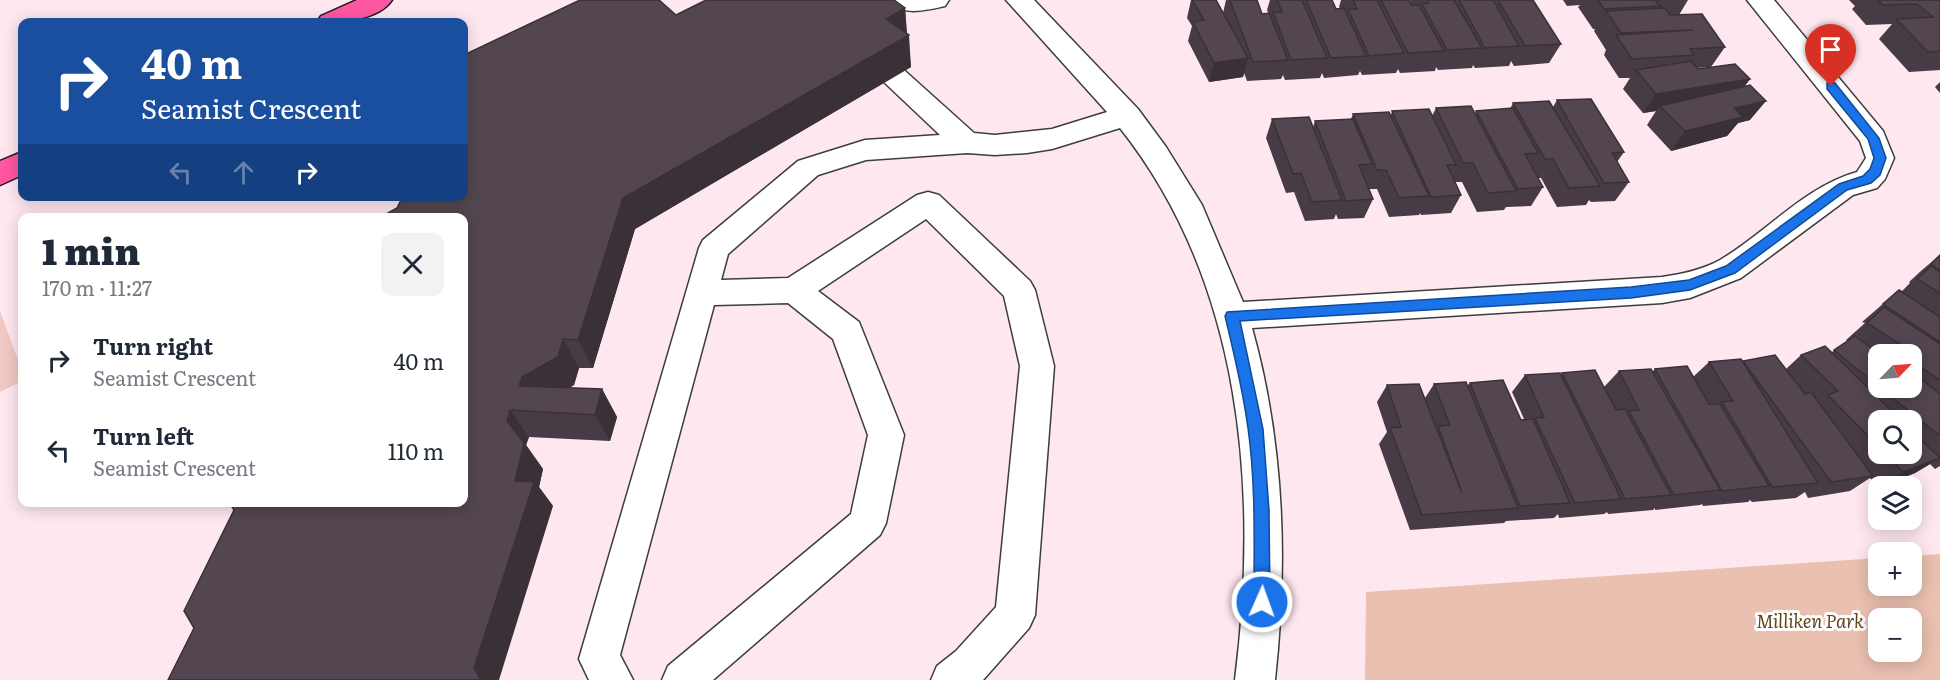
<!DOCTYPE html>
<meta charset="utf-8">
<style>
body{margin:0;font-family:Literata,serif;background:#f2f2f3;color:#1f2937;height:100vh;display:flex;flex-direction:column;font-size:22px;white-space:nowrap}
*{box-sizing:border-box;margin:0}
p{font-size:20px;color:#747a83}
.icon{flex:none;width:33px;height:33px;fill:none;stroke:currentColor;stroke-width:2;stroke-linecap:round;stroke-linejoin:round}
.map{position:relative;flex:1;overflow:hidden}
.side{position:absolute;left:18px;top:213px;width:450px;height:294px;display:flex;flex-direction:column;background:#fff;border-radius:12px;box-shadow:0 3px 15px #0003}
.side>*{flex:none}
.top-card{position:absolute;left:18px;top:18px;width:450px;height:183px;border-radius:12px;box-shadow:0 3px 15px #0003;background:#1a4fa0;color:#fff;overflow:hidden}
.needle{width:39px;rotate:65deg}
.tools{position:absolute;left:1868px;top:344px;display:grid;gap:12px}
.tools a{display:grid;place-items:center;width:54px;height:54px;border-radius:12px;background:#fff;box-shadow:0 3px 15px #0003;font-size:30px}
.pin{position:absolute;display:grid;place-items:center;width:51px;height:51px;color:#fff;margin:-62px -26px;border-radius:50% 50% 50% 0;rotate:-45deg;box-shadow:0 0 6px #0007}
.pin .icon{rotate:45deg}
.me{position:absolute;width:66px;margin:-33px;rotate:2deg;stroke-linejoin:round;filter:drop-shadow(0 0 4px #0008)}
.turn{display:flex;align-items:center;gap:21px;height:126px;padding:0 24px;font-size:27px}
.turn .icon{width:78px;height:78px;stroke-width:2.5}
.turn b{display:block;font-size:42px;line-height:51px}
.lanes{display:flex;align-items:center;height:57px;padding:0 24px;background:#0003;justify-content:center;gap:30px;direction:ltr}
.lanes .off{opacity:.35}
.round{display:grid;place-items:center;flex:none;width:63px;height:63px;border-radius:12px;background:#f2f2f3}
.head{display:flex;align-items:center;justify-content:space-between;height:102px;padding:0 24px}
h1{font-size:36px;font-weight:800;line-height:45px}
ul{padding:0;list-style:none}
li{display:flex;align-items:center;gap:18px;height:90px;padding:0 24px}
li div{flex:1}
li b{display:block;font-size:22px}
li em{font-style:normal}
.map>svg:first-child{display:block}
</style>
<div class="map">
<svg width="1940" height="680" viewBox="0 0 1940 680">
<rect width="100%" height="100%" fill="#ffe7f0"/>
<path fill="#eac0b0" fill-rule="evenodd" d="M 1940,554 L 1940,680 L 1365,680 L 1366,592 L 1878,558 L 1878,585 L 1911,585 L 1911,556 ZM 1878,618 L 1911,618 L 1911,651 L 1878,651 Z"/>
<polygon fill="#f1c8c2" points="0,311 22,371 22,381 0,392"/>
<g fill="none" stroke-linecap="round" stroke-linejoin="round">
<g stroke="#3d3d3d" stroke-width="3">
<g id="minor">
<path d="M 887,0 L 949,0 L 945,6 C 928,10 899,17 887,0 Z"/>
<path d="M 1006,0 L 1034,0 L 1138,109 L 1166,147 L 1202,205 L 1243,302 L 1662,277 C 1682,274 1702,270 1720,260 C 1766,233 1804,187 1857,172 L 1866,158 L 1860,141 L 1747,0 L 1774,0 L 1883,131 L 1894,158 L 1885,179 L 1877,188 L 1853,195 L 1741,278 L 1690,298 L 1662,303 L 1252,328 C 1284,442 1288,562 1275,680 L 1235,680 C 1259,490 1243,283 1120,128 L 1052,149 L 1027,153 L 995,155 L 967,153 L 866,160 L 818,175 L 728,254 L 721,280 L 788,278 L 917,195 L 928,192 L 939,195 L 1030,281 L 1035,290 L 1054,366 L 1035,615 L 1029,628 L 983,680 L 931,680 L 937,666 L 956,651 L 996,607 L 1020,366 L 1004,296 L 926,219 L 818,291 L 859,322 L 904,435 L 886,523 L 880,535 L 713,680 L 662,680 L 668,666 L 851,514 L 868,435 L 833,339 L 788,303 L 714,305 L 620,655 L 633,680 L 589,680 L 579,659 L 699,248 L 703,240 L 798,161 L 865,140 L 940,135 L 885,83 L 881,77 L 885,71 L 895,68 L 905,71 L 974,133 L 995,135 L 1052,129 L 1107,112 Z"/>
</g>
</g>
<g stroke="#1b1b1b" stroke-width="3">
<g id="major">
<path d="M 357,0 L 392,0 C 379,20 338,24 317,22 L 321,16 Z"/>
<polygon points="22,152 22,175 0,185 0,161"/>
</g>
</g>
<use href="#minor" fill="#fff" fill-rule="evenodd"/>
<use href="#major" fill="#ff57a2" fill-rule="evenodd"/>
</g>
<g fill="#473c45" fill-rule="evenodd">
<polygon points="1191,0 1216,0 1223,13 1226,0 1257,0 1262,14 1269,14 1267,10 1270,0 1332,0 1336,9 1340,8 1339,7 1341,0 1409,0 1411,5 1410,0 1533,0 1561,44 1549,63 1514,66 1511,61 1509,66 1475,68 1473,65 1472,68 1438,70 1436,67 1435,71 1400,73 1398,69 1396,73 1362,75 1360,71 1358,75 1324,78 1322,73 1320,78 1285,80 1283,75 1281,79 1247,81 1244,73 1243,77 1209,82 1188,41 1192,26 1187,18"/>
<polygon points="1563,0 1688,0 1679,15 1725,47 1711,67 1697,68 1698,69 1750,79 1744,87 1750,120 1738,123 1727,136 1671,151 1647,125 1656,111 1643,113 1623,89 1630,78 1619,78 1604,55 1606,50 1594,31 1595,29 1593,29 1578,7 1580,5 1567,6"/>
<polygon points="1849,0 1940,0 1940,70 1909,72 1879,39 1892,24 1866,25 1852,9 1855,6"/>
<polygon points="905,8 907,34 911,67 635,229 593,368 579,368 574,385 569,388 602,389 617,417 610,441 529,437 526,445 543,469 539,487 553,506 194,628 397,208 676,15"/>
<polygon points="1940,82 1940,93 1935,87"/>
<polygon points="1557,100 1624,152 1617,162 1629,182 1615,201 1591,202 1589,200 1586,205 1557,207 1541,178 1538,178 1543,187 1531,206 1506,207 1504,210 1477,212 1462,182 1455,182 1461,195 1451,213 1421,215 1420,213 1419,215 1389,217 1377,189 1369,189 1373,199 1364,218 1338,219 1336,214 1334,219 1305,221 1294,192 1286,193 1266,138 1272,119 1313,127 1315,121 1351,119 1353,114 1391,115 1392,111 1432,116 1436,108 1475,114 1476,111 1510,109 1513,103 1553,107"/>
<path d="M 1940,255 L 1940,466 L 1935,469 L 1930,464 L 1915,473 L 1882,486 L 1878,486 L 1870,478 L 1850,491 L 1808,498 L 1805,492 L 1796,498 L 1752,502 L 1750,500 L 1748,502 L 1703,506 L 1702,504 L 1700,505 L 1655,510 L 1655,508 L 1653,510 L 1608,514 L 1607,512 L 1604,514 L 1559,518 L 1558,514 L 1554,518 L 1506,521 L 1504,523 L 1410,530 L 1379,444 L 1387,432 L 1377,402 L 1387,385 L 1425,398 L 1434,384 L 1468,385 L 1470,383 L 1521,420 L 1524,419 L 1512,392 L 1525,375 L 1561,375 L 1562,373 L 1604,387 L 1619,371 L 1652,372 L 1655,369 L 1693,377 L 1709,362 L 1742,362 L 1743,361 L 1786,369 L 1801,355 L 1832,352 L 1847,341 L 1846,340 L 1865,323 L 1862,322 L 1899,290 L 1901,292 L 1910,283 L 1909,282 L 1922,270 ZM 1878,354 L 1911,354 L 1911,387 L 1878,387 ZM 1878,420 L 1911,420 L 1911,453 L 1878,453 Z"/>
</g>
<g fill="#3a3138">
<polygon points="905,8 907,36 909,35 911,67 635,229 593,368 578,340 623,198 886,19"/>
<polygon points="1248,58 1243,77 1209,82 1214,63"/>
<polygon points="1750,79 1735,99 1660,106 1656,111 1643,113 1656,94"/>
<polygon points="1766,101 1750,120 1738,123 1727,136 1671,151 1685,131 1734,108"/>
<polygon points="563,339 579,368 574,385 540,404 519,386 522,377"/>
<polygon points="602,389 617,417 610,441 595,415"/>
<polygon points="510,410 529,437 526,445 543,469 539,487 553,506 499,680 481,680 474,668 515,481 507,421"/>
<polygon points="1940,458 1915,473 1881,486 1903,472"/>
</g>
<g fill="#534650" stroke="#3a3138" stroke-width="1.5">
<polygon points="580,0 659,0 676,15 706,0 894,0 905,8 886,19 909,35 623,198 578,340 563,339 558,357 522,377 519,386 602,389 595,415 510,410 507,421 524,443 515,481 534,482 474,668 481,680 168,680 194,628 184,611 234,510 229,502 464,502 464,218 379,218 397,208 403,196 464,196 464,55"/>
<polygon points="1192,0 1216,0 1248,58 1214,63 1193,22 1204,20"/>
<polygon points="1230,0 1257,0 1262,14 1269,13 1288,60 1253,62"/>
<polygon points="1277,0 1302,0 1327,58 1291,60 1273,12 1282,12"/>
<polygon points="1306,0 1332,0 1336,9 1344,8 1366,56 1331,58"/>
<polygon points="1353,0 1377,0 1404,53 1369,56 1348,9 1357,9"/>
<polygon points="1381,0 1409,0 1411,5 1419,5 1444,51 1408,53"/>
<polygon points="1428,0 1454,0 1482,48 1447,50 1422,4 1429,3"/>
<polygon points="1459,0 1493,0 1519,46 1485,48"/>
<polygon points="1498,0 1533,0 1561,44 1525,46"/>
<polygon points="1598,0 1661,0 1655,0 1660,6 1604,9"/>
<polygon points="1878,0 1940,0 1940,51 1928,52 1896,19 1933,17 1917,4 1883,5"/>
<polygon points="1665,8 1670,15 1702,14 1725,47 1690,49 1694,55 1632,59 1616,35 1693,30 1621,33 1606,11"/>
<polygon points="1691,61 1698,69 1735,64 1750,79 1656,94 1636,70"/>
<polygon points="1750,85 1766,101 1734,108 1743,117 1685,131 1660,106"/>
<polygon points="1591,99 1624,152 1612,153 1629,182 1604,183 1557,100"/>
<polygon points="1549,101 1600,186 1569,188 1553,159 1545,159 1513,103"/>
<polygon points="1471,106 1516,191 1488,193 1473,163 1463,163 1436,108"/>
<polygon points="1513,108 1538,153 1525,154 1543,187 1518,189 1476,111"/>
<polygon points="1429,109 1456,165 1447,165 1461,195 1431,197 1392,111"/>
<polygon points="1389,112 1429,196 1399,198 1386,170 1377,170 1353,114"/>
<polygon points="1309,117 1342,200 1312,202 1301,173 1293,174 1272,119"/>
<polygon points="1353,119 1372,164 1359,165 1373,199 1346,201 1315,121"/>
<polygon points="1940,255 1940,271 1931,264"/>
<polygon points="1931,266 1940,272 1940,293 1917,279"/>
<polygon points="1899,290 1940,317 1940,342 1883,304"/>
<polygon points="1884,307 1940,344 1940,380 1911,361 1911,354 1910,354 1912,352 1867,323"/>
<polygon points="1855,336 1879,354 1878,354 1878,386 1834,350"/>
<polygon points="1825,346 1901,420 1878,420 1878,446 1828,395 1838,391 1801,355"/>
<polygon points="1775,355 1805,394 1811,392 1873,476 1831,482 1743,361"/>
<polygon points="1741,359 1818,483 1772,487 1722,402 1733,401 1709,362"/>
<polygon points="1687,366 1709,404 1720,404 1769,486 1722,491 1655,369"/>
<polygon points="1651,369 1720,490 1674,495 1629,411 1639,410 1619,371"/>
<polygon points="1595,370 1616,410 1625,409 1671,495 1625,499 1562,373"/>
<polygon points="1911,371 1940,394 1940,436 1879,387 1911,387"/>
<polygon points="1560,373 1621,499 1575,503 1535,418 1544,417 1525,375"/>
<polygon points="1503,380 1521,420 1533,419 1570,503 1520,506 1470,383"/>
<polygon points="1466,382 1518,508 1422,515 1390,428 1401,427 1387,385 1419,384 1462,493 1438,426 1450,425 1434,384"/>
<polygon points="1911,430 1940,458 1903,472 1885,453 1911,453"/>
</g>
<path fill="#1a73e8" stroke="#114b97" stroke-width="1.5" d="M 1831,82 L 1835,83 L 1879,138 L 1886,158 L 1880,175 L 1871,183 L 1847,190 L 1735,273 L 1690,290 L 1631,298 L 1240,321 L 1263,429 L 1269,510 L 1270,602 L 1268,607 L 1262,609 L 1256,607 L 1254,602 C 1254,544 1256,485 1248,428 C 1243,390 1234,353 1225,316 L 1227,312 L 1631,287 L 1689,280 L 1726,266 L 1839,184 L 1863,176 L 1870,169 L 1874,158 L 1868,139 L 1827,89 L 1827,83 Z"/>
<g text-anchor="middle" stroke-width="6" stroke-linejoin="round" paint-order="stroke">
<g font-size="18" font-style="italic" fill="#624419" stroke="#fff">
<text x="1810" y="628">Milliken Park</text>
</g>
</g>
</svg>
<div class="tools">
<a><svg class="needle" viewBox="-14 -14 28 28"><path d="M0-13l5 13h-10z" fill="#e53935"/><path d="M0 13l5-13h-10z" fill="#747a83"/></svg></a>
<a><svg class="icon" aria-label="search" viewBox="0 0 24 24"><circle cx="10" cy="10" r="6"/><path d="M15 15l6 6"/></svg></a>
<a><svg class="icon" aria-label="layers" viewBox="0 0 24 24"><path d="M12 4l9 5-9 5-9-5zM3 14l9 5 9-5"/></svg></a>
<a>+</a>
<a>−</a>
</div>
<div class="pin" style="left:1831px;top:86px;background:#d93025"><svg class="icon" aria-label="arrive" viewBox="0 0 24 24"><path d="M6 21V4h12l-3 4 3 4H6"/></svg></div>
<svg class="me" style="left:1262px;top:602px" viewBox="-20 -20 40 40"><circle r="17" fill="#1a73e8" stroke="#fff" stroke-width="3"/><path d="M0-11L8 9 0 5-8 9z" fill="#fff"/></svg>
<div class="top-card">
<div class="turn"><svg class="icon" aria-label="right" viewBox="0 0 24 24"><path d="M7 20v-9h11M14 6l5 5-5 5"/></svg><div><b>40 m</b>Seamist Crescent</div></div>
<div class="lanes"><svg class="icon off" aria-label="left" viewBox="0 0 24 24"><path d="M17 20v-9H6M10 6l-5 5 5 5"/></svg><svg class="icon off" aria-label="ahead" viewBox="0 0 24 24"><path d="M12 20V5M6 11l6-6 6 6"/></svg><svg class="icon" aria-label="right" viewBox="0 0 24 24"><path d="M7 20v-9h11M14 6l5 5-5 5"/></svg></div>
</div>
<section class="side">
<div class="head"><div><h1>1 min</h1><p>170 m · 11:27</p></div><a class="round"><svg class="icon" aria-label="close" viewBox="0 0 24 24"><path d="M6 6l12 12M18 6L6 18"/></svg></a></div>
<ul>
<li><svg class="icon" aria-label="right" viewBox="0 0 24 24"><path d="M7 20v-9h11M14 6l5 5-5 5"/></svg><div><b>Turn right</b><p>Seamist Crescent</p></div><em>40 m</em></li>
<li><svg class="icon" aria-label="left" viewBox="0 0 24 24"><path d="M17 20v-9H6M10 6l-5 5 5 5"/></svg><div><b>Turn left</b><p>Seamist Crescent</p></div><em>110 m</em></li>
</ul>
</section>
</div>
